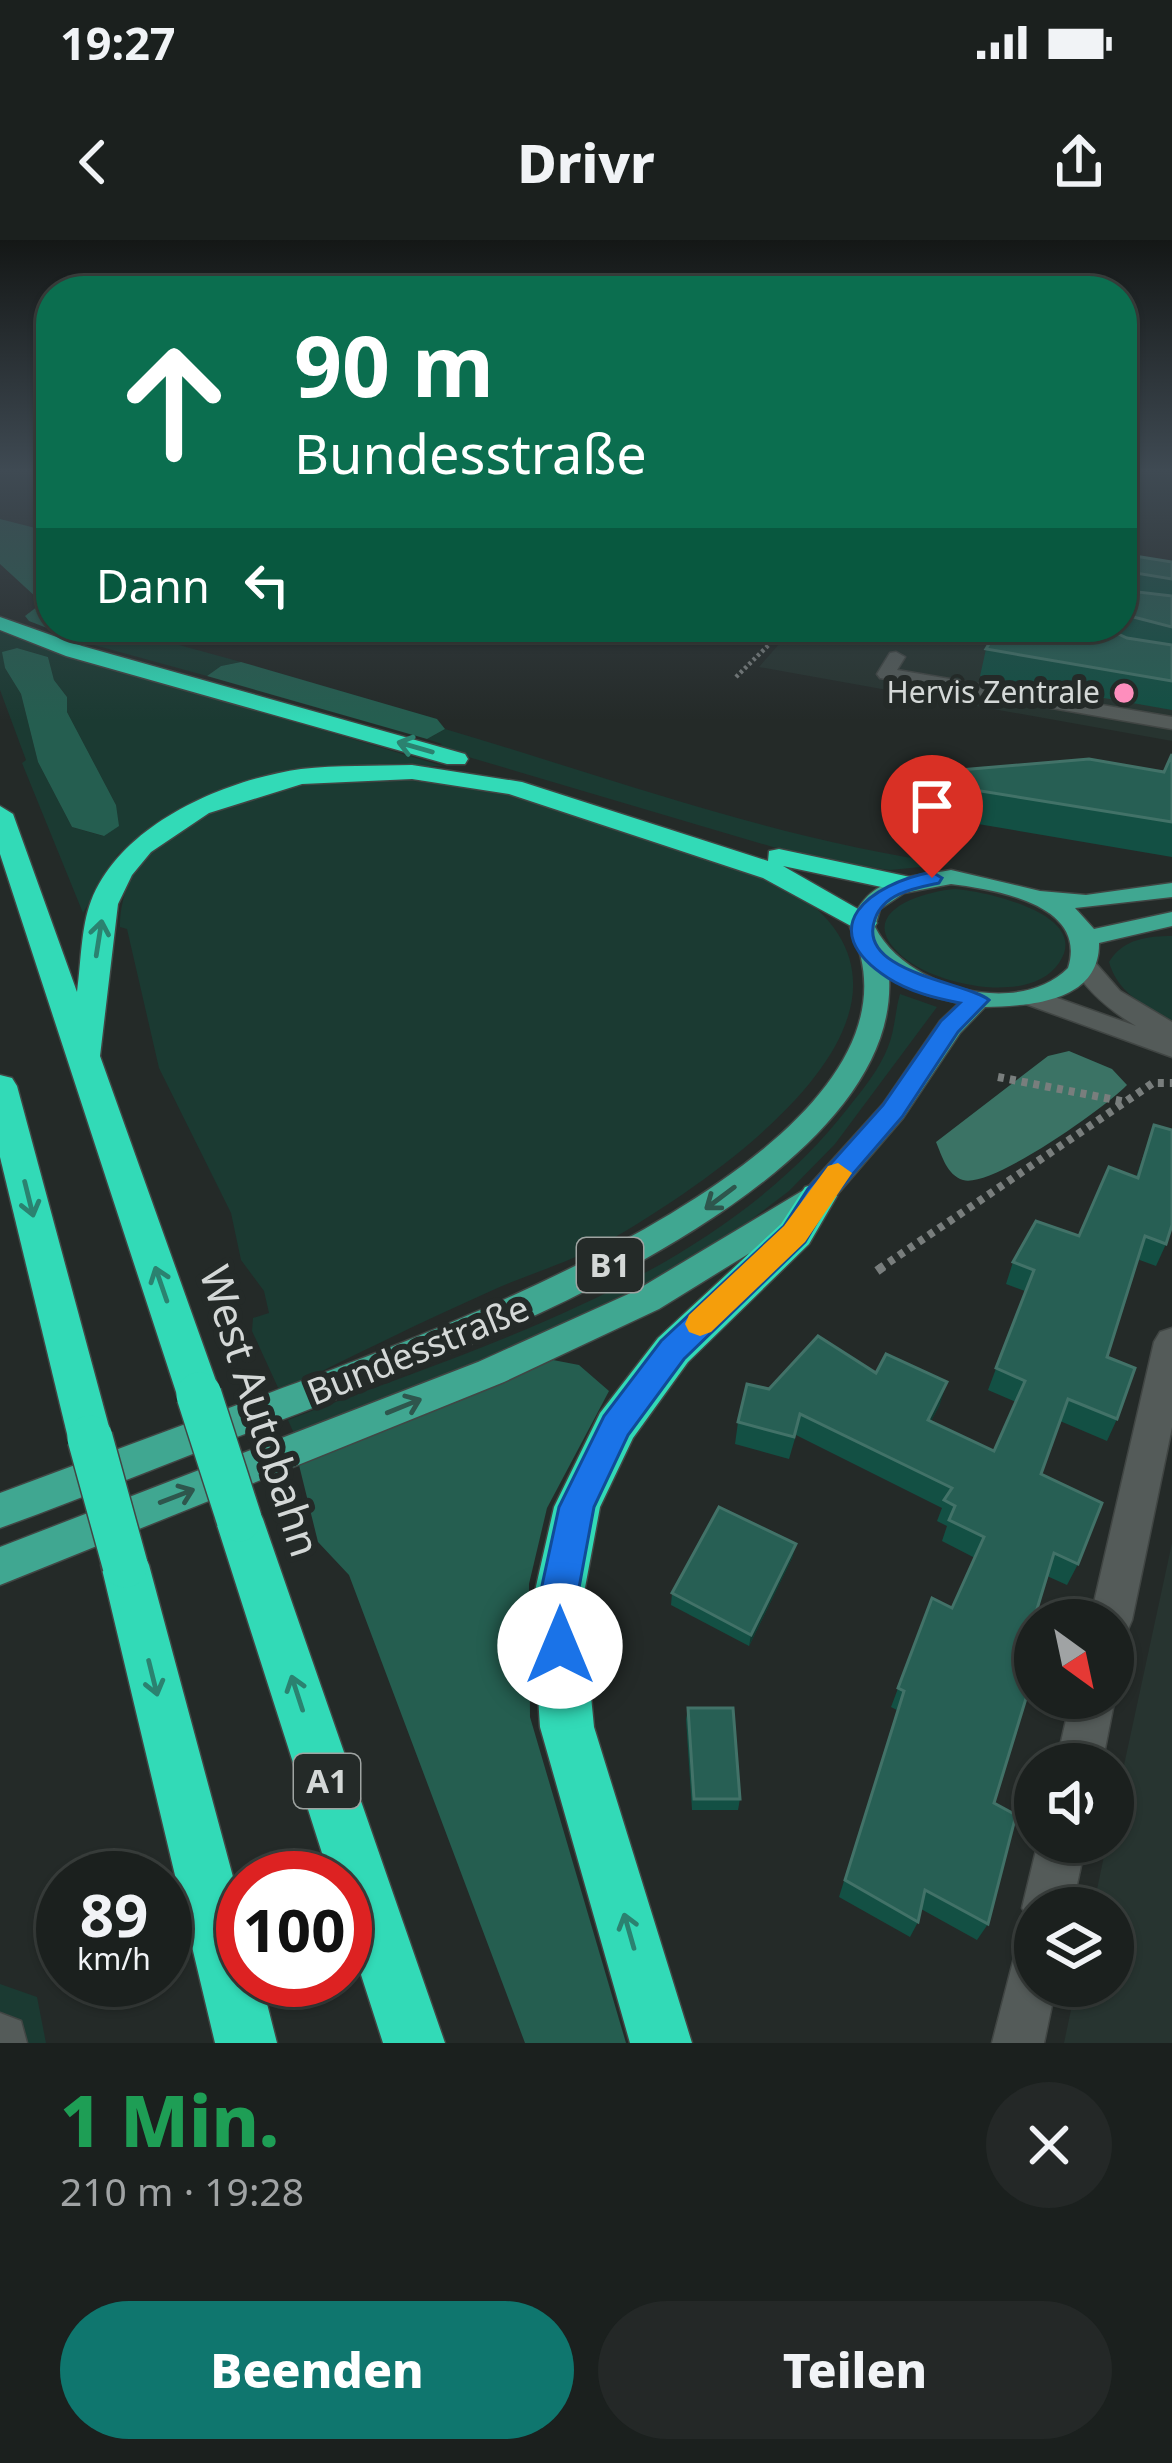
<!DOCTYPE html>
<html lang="de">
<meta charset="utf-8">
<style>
body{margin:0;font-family:"Noto Sans",sans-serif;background:#242827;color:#f1f3f6;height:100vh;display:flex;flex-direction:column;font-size:45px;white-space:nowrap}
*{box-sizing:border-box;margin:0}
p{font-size:39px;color:#a0a3a4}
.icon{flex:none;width:66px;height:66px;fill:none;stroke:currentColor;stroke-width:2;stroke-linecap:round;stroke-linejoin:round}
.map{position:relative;height:1803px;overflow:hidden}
.side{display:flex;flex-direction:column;background:#1b201e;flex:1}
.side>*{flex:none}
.top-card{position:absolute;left:36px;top:36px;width:1101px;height:366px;border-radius:48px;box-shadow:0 3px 9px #0004,0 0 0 3px #393e3c;background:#0b6e4f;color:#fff;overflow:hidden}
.needle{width:78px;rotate:147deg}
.tools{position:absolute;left:1014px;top:1359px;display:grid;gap:24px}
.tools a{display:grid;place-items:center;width:120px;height:120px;border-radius:50%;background:#1b201e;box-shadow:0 3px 9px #0004,0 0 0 3px #393e3c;font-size:60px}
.speed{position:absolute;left:36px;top:1611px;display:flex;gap:24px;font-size:60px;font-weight:700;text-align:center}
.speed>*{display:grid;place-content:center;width:156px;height:156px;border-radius:50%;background:#1b201e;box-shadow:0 3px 9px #0004,0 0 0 3px #393e3c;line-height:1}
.speed small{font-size:30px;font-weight:400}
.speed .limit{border:18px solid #d22;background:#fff;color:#111}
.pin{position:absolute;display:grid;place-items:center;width:102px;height:102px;color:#fff;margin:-123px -51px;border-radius:50% 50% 50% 0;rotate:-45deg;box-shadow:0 0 12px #0007}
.pin .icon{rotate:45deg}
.me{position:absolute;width:132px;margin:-66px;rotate:0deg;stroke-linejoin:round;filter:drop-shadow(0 0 9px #0008)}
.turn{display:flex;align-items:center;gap:42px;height:252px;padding:0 60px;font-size:54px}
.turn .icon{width:156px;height:156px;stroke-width:2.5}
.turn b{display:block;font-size:84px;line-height:102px}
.then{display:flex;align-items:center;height:114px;padding:0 60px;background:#0003;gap:24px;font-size:45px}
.round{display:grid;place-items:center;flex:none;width:126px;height:126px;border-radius:63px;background:#242827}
.headline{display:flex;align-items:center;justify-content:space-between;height:204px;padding:0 60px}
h1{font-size:72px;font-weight:800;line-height:90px;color:#1e9e55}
.cta{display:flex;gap:24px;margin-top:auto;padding:24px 60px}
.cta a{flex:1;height:138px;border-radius:72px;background:#0f766e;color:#fff;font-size:48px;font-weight:800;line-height:138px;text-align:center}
.cta a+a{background:#242827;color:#f1f3f6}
.status{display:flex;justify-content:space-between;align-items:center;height:84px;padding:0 60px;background:#1b201e;direction:ltr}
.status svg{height:33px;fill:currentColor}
header{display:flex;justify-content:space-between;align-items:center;height:156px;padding:0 60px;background:#1b201e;font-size:54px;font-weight:800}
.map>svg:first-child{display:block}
</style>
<div class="status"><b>19:27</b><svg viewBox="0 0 49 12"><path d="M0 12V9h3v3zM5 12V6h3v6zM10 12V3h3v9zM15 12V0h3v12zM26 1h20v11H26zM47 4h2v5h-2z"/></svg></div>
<header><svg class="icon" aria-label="back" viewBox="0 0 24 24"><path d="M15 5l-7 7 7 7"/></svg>Drivr<svg class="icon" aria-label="share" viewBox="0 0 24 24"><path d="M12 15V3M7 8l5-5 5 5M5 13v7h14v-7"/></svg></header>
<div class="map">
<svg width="1172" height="1803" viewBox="0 0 1172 1803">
<rect width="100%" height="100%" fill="#242a28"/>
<g fill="#273430">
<polygon points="794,387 926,387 1172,427 1172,501 759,427"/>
<polygon points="1172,1303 1172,1803 1064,1803 1076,1746 1113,1746 1113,1668 1093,1668 1107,1602 1113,1602 1113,1576"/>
</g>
<g fill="#1b3a32" fill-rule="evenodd">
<polygon points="121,389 241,422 221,426 207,436 83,402"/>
<path d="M 0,391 L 45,408 L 443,526 L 321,526 L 214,553 L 145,591 L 118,614 L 83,673 L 22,523 L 26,520 L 0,450 ZM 17,408 L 48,417 L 54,440 L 67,457 L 67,472 L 116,565 L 103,596 L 72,587 L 38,522 L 21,454 L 5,428 L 3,412 Z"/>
<path d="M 445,489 C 611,538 780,601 952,624 L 890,630 L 820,621 L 438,508 L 442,504 L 427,499 Z"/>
<path d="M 383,537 L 511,553 L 787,646 C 974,765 716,939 610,1000 C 574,1021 531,1033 493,1050 C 421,1082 350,1117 280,1152 L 252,1091 L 253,1078 L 269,1073 L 264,1051 L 241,1020 L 231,973 L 159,828 L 127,689 L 120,687 C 121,566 290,542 383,537 Z"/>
<path d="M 955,649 C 984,651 1093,674 1059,723 C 1030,766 936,745 903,717 C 852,674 919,652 955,649 Z"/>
<path d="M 1172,696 L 1172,782 C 1145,765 1118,754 1109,722 C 1123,699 1147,696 1172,696 Z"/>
<path d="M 900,754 L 937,767 L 835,904 L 789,951 L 730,996 L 610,1064 L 493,1117 L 295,1196 L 288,1180 C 483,1105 714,1040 848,868 C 863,849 879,830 888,807 C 895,790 895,771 900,754 Z"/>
<polygon points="0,1744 37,1757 46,1803 0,1803"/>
</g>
<g fill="#255e50">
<polygon points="0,279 51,292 51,387 82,387 95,393 97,400 83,402 29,381 25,376 38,366 37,358 0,324"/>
<polygon points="17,408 48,417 54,440 67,457 67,472 116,565 119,586 104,596 72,587 38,522 21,454 5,428 2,412"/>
<polygon points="241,422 437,479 445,489 427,499 207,436 221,426"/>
<polygon points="553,1120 579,1125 609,1151 547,1268 529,1344 530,1477 626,1803 525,1803 349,1335 318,1302 299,1225"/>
</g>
<path fill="#3b7365" d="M 1069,811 L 1112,829 L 1127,845 C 1106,867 991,949 963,940 C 947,935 942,916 936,902 L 1048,816 Z"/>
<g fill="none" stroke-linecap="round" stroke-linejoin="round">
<g stroke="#414644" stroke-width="3">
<g id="minor">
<polygon points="896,412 905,417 897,430 1172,477 1172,489 880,438 877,434 890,413"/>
<path d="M 1084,717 L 1093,720 L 1120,751 L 1172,782 L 1172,817 L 1023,763 L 1019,757 L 1032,749 L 1136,786 C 1109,770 1088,752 1071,725 Z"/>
<polygon points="1172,1088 1172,1187 1132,1380 1126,1394 1113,1399 1113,1380 1090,1380 1154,1102 1160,1092"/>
<polygon points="1113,1453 1115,1458 1102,1524 1056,1524 1071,1458 1113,1458"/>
<polygon points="1038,1602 1086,1602 1072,1668 1035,1668 1035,1688 1022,1668"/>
<polygon points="1035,1699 1035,1746 1056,1746 1044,1803 992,1803 1017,1706"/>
<polygon points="0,1773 21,1781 27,1803 0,1803"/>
</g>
</g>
<g stroke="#414644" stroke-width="3">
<path id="major" d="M 951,630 L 1040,651 L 1086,655 L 1172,643 L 1172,657 L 1075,668 L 1094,689 L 1172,672 L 1172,686 L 1099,703 C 1100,762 1030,766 985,767 L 960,793 L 903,878 L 829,964 L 659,1069 L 504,1142 L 0,1345 L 0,1307 L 478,1122 L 635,1051 L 807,948 L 883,864 L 940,781 L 959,763 L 927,755 L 889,736 C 903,956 429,1123 263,1187 C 175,1220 88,1256 0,1288 L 0,1253 C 85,1221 170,1190 256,1158 C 403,1103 960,912 850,687 C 865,637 906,638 951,630 ZM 951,644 C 998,650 1088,665 1068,728 C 1017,779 905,747 875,687 L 880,669 L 904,653 Z"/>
</g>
<g stroke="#414644" stroke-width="3">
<g id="highway">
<polygon points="0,377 82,406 465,514 468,519 465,524 447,524 66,416 0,390"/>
<path d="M 412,525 L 522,542 L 768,621 L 769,611 L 779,609 L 915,638 L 919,644 L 905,652 L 783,626 L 872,677 L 877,683 L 872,689 L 862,692 L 763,638 L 509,554 L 412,539 L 302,544 L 209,573 L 151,612 L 132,635 L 118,664 L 100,816 L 221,1155 L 214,1168 L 199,1173 L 184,1168 L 177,1155 L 0,614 L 0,566 L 13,574 L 77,752 C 81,723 81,687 91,661 C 121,584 224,540 301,529 C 337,525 376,526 412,525 Z"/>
<polygon points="0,835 12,838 17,846 112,1198 106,1211 90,1217 74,1211 68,1198 0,917"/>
<polygon points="818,943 831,947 837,956 809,1004 688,1122 633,1198 600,1267 582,1364 594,1487 692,1803 630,1803 540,1487 532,1364 554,1267 600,1173 658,1098 781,984 805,947"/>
<polygon points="239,1258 256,1264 263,1279 445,1803 383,1803 345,1685 345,1638 330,1638 215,1279 222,1264"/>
<polygon points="125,1303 142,1309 149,1325 243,1674 243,1740 261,1740 277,1803 215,1803 101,1325 108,1309"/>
</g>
</g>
<polyline stroke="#797e7d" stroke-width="4.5" stroke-dasharray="3 3" stroke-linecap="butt" points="736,437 787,387"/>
<g stroke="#797e7d" stroke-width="8" stroke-dasharray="6 6" stroke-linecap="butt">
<polyline points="998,837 1126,862"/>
<polyline points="879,1029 1153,843 1172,843"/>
</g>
<polyline stroke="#797e7d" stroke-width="9" stroke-dasharray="8 8" stroke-linecap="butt" points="877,1031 884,1026"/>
<use href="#minor" fill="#545b59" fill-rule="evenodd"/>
<use href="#major" fill="#40a791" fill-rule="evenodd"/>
<use href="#highway" fill="#32dab7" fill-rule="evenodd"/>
<g stroke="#414644" stroke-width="48" stroke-linecap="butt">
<g id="highway-bridge">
<polyline points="199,1155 239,1279"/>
<polyline points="90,1198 125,1325"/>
</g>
</g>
<use href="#highway-bridge" stroke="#32dab7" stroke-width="45"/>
</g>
<g fill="#135044">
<polygon points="1122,314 1172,322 1172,470 980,436 986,409 993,398 923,387 1122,387"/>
<polygon points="1172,514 1172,617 919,574 925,533 1164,532"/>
<polygon points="1154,885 1166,1004 1156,1026 1137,1019 1107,1117 1117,1179 1107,1201 1060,1181 1041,1234 1078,1324 1067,1345 1047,1336 1027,1402 994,1563 988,1684 977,1700 921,1669 918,1682 910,1697 839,1657 897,1470 891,1467 932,1358 952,1368 975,1318 942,1301 947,1286 937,1281 942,1268 796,1195 789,1219 735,1204 738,1182 769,1149 876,1133 940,1164 931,1181 994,1211 1016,1162 988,1150 1025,1051 1006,1044 1013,1022 1079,996 1136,937"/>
<polygon points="793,1316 749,1406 671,1365 672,1353"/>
<polygon points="688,1468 740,1559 738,1570 692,1570 686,1479"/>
</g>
<g fill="#113b32">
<polygon points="947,1142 940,1164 921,1201 928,1180"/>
<polygon points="796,1304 793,1316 749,1406 751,1395"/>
</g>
<g fill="#275f54" stroke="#427268" stroke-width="3">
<polygon points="1122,314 1172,322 1172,339 1130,332 1125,337 1129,351 1172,356 1172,387 1122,374"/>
<polygon points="999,387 1103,387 1127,398 1172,405 1172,441 986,409"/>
<polygon points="1172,514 1172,582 925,542 925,533 1089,519 1164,532"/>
<polygon points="1154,885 1172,890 1172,985 1166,1004 1145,996 1107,1117 1135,1128 1117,1179 1068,1159 1041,1234 1102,1263 1078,1324 1054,1313 1027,1402 1035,1406 1035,1429 994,1563 1016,1575 988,1684 925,1650 918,1682 845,1640 904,1451 898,1448 932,1358 952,1368 984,1297 949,1280 955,1266 944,1260 952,1248 800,1174 794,1197 738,1182 747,1144 769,1149 818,1096 876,1133 886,1114 947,1142 928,1180 994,1211 1025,1141 996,1128 1034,1030 1013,1022 1036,981 1079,996 1109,927 1138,938"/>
<polygon points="719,1267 796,1304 751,1395 672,1353"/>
<polygon points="688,1468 733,1468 740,1559 694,1559"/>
</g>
<defs><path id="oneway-shaft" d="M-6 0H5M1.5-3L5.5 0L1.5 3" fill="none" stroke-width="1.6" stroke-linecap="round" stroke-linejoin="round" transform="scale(3)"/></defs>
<g stroke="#2b8270">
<use href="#oneway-shaft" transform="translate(415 507) rotate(-164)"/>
<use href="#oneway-shaft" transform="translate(99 698) rotate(-81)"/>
<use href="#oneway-shaft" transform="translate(29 959) rotate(76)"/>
<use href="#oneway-shaft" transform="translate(161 1044) rotate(-109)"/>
<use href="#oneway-shaft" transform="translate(153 1438) rotate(76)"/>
<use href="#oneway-shaft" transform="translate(297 1453) rotate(-108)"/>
<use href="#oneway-shaft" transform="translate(629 1691) rotate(-106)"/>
</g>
<g stroke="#2e564d">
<use href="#oneway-shaft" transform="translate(720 958) rotate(143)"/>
<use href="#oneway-shaft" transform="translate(404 1166) rotate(-22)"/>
<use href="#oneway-shaft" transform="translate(177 1256) rotate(-21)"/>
</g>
<linearGradient id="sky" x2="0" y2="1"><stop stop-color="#141716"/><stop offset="0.48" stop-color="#3f4a53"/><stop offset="1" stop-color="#3f4a53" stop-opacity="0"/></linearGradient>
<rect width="1172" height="481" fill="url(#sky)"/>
<path fill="#1a73e8" stroke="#114b97" stroke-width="3" d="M 932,632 L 942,638 L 939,643 C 916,648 884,653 875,679 C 855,733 968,742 989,760 L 958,792 L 902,877 L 828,963 L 805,1002 L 684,1119 L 628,1195 L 594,1267 L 576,1364 L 580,1406 L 574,1419 L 560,1424 L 547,1419 L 538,1364 L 559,1267 L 604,1176 L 661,1101 L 784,986 L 808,949 L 883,865 L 941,781 L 960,763 C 935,758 910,752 888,738 C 811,688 870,644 932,632 Z"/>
<polygon fill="#f59e0b" points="838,923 852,933 805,1002 711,1092 700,1096 689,1092 685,1084 689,1075 784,986 828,926"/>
<circle fill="#fe8ebd" stroke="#242a28" stroke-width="4.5" cx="1124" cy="453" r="12"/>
<g text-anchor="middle" stroke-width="12" stroke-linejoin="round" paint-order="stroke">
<g font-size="30" fill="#d4d8d7" stroke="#242a28" text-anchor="end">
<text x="1100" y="463">Hervis Zentrale</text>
</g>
<g fill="#242a28" stroke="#9fa4a2" stroke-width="3">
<rect x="577" y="998" width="66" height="54" rx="9"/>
<rect x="294" y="1514" width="66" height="54" rx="9"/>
</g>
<g font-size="33" font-weight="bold" fill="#d4d8d7">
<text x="610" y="1037">B1</text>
<text x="327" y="1553">A1</text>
</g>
<g font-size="36" fill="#d4d8d7" stroke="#242a28">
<text transform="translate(418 1110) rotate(-22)" y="13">Bundesstraße</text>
</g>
<g font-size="42" fill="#d4d8d7" stroke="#242a28">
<text transform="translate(260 1171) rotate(72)" y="15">West Autobahn</text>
</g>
</g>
</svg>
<div class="tools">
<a><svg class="needle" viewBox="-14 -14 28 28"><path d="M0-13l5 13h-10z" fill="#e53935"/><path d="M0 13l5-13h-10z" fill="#a0a3a4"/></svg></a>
<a><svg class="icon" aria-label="sound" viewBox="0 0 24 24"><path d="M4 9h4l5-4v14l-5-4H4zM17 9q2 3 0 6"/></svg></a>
<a><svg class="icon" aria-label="layers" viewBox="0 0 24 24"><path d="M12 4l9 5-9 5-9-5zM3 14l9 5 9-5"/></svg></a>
</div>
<div class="speed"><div>89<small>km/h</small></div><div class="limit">100</div></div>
<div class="pin" style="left:932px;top:638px;background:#d93025"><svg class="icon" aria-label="arrive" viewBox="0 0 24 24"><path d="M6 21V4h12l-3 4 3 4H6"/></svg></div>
<svg class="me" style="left:560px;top:1406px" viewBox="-20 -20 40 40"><circle r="19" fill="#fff"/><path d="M0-13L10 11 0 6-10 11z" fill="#1a73e8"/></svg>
<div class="top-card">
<div class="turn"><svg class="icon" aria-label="ahead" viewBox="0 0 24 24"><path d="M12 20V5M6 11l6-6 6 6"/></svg><div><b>90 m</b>Bundesstraße</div></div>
<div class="then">Dann<svg class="icon" aria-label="left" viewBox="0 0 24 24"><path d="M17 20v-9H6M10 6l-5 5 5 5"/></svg></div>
</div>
</div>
<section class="side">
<div class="headline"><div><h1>1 Min.</h1><p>210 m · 19:28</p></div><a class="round"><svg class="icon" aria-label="close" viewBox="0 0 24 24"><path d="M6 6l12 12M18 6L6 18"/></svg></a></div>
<div class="cta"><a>Beenden</a><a>Teilen</a></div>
</section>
